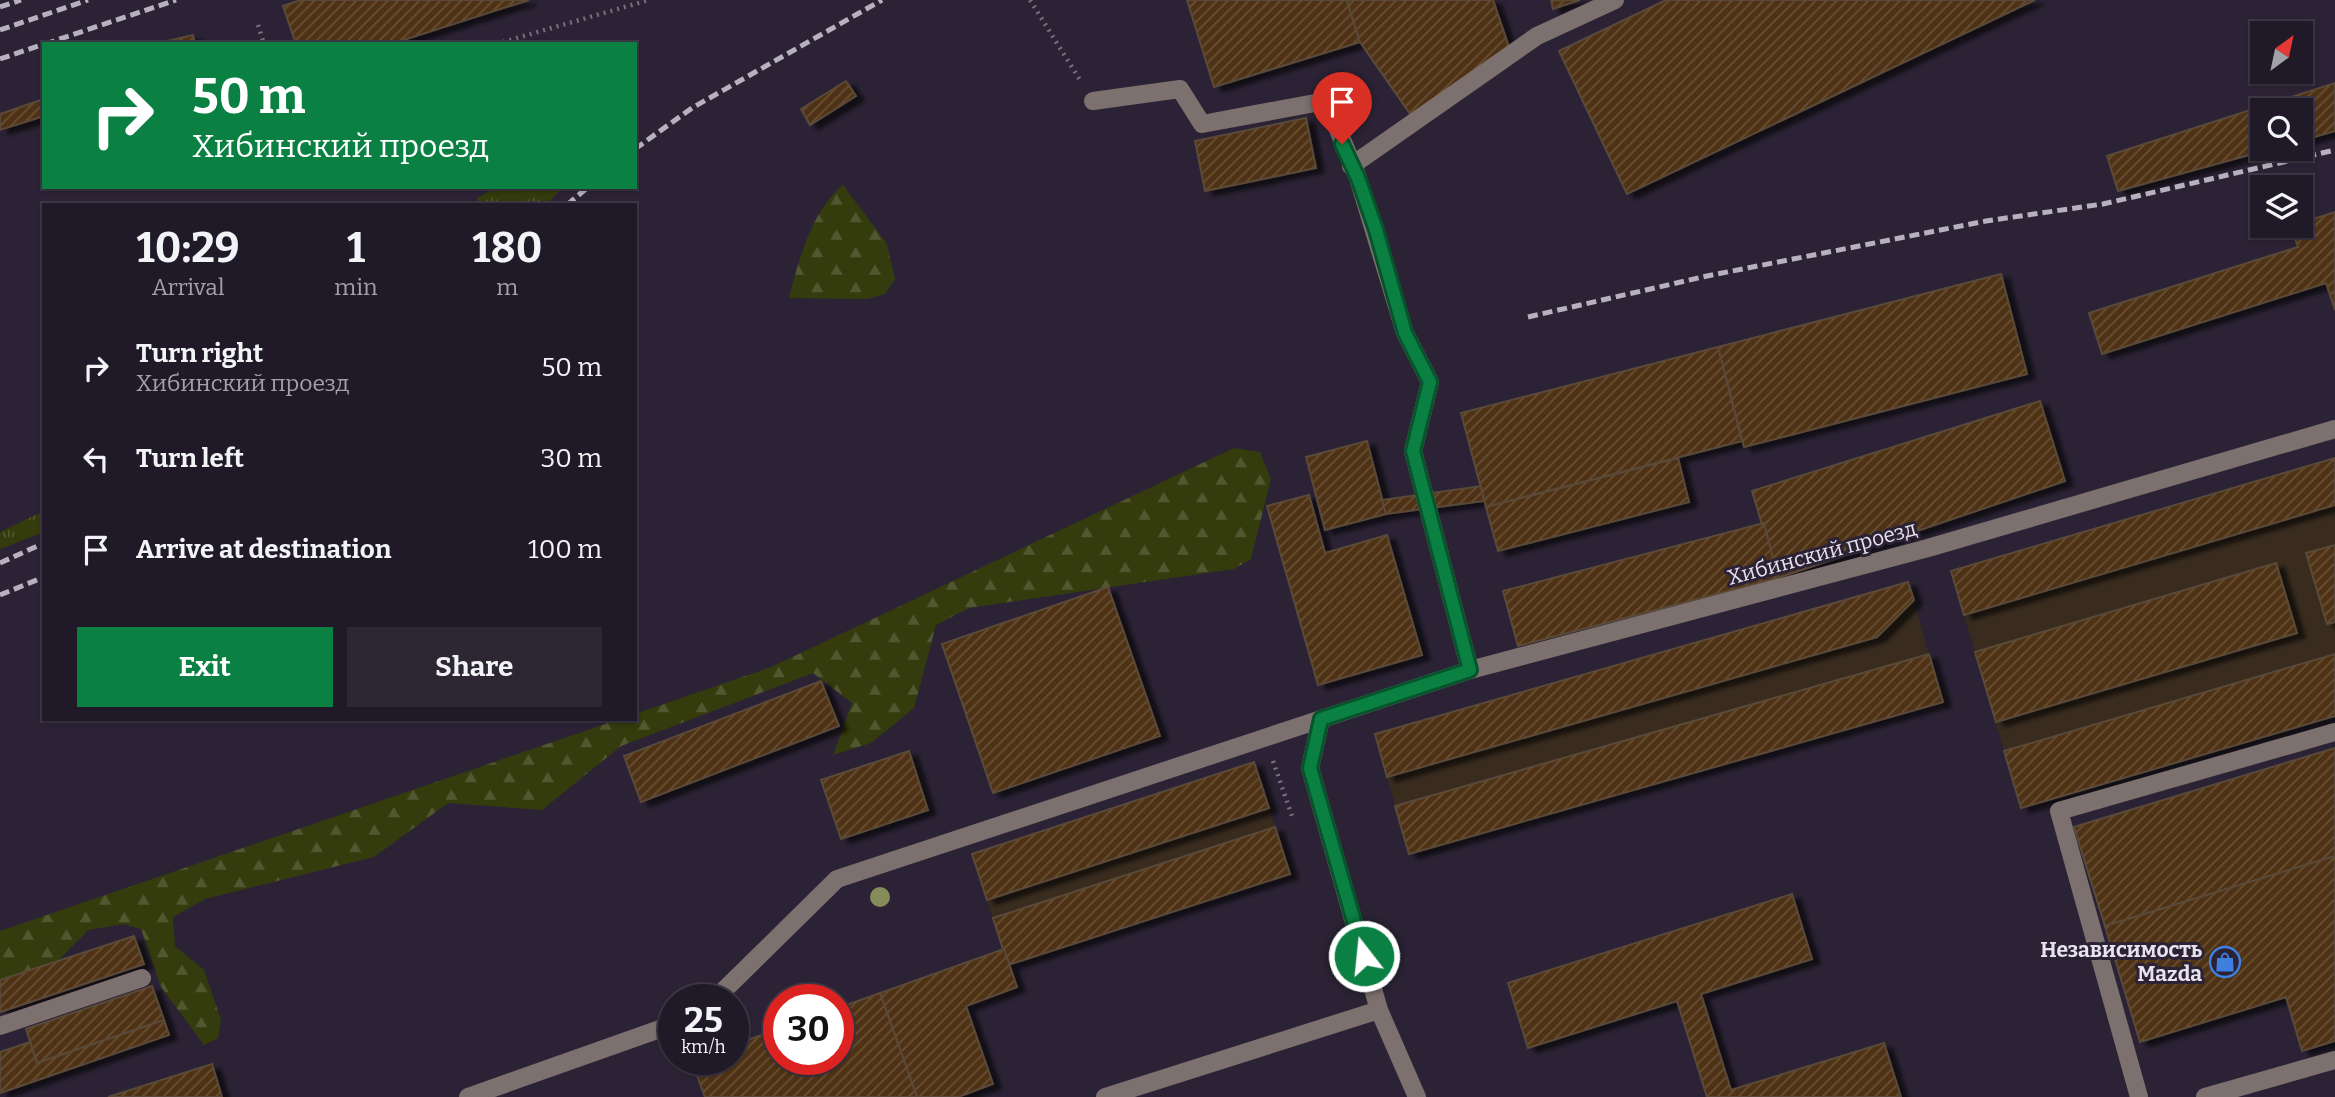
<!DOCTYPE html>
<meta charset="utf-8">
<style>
body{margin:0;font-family:Bitter,serif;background:#2d2734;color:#f1f3f6;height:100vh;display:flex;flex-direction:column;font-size:26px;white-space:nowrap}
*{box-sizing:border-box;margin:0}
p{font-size:23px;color:#a2a1a8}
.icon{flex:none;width:38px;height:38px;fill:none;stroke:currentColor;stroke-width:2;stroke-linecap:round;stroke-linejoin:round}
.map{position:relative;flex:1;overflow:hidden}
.sheet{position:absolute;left:42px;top:203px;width:595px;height:518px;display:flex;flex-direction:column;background:#201a28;border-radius:0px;box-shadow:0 2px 5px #0004,0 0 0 2px #3d3845}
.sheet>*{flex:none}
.banner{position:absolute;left:42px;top:42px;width:595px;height:147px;border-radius:0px;box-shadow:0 2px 5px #0004,0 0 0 2px #3d3845;background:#0b8043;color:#fff;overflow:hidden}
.needle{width:46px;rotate:33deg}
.controls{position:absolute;left:2250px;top:21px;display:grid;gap:14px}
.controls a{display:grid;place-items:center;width:63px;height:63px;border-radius:0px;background:#201a28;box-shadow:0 2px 5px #0004,0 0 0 2px #3d3845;font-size:35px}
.speed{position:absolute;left:658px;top:984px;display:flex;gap:14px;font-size:35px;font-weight:700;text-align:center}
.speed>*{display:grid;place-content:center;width:91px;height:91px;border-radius:50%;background:#201a28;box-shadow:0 2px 5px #0004,0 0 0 2px #3d3845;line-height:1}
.speed small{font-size:18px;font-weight:400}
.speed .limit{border:10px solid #d22;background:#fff;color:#111}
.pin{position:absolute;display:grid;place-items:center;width:60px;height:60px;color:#fff;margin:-72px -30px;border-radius:50% 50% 50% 0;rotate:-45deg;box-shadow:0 0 7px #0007}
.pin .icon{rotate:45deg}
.me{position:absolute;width:77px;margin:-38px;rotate:344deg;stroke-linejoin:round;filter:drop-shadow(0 0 5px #0008)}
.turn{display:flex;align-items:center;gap:24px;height:147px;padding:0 35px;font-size:32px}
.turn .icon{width:91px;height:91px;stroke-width:2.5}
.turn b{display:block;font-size:49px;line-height:60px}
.eta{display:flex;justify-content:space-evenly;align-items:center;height:119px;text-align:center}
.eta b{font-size:42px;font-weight:700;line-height:49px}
.cta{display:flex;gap:14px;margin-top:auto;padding:14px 35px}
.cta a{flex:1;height:80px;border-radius:0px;background:#0b8043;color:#fff;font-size:28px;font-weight:700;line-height:80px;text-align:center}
.cta a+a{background:#2d2734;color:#f1f3f6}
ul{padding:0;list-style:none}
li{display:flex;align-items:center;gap:21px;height:91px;padding:0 35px}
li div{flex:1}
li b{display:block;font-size:26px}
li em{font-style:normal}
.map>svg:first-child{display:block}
</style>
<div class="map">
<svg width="2335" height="1097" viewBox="0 0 2335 1097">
<defs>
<pattern id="grass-tufts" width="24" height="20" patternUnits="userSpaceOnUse" patternTransform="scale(1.75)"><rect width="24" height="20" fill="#343b0c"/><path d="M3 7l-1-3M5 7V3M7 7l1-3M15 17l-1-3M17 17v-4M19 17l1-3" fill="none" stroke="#515730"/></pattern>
<pattern id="forest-firs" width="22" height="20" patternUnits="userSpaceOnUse" patternTransform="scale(1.75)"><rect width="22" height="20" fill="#343b0c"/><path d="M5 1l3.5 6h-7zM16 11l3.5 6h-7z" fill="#515730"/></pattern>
<pattern id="building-hatch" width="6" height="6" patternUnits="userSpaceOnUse" patternTransform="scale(1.75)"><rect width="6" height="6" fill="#4f3313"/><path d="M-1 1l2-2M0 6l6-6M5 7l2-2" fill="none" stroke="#685036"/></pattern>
<filter id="shadow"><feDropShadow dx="8" dy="4.5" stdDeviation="2" flood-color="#0009"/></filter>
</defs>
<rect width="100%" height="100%" fill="#2b2335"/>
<g fill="#392c1f">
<polygon points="2335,458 2335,716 2021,808 1951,571"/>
<polygon points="1908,582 1943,702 1409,854 1375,734"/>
<polygon points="1254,762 1290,874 1008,965 972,854"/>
</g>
<g fill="url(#grass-tufts)">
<polygon points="498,187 563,187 546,205 478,205 477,198"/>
<polygon points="44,511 44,532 0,549 0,532"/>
</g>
<g fill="url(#forest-firs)">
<path d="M 843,185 L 887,244 L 895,279 L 885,294 L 867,299 L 789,298 C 798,261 812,210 843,185 Z"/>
<polygon points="1234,448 1260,452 1271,479 1251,559 1234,569 969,608 936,625 914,708 871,743 833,755 852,703 813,673 621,746 542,810 448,803 374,857 205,899 173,917 175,946 204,970 221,1020 218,1038 204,1045 161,987 141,929 124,924 88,930 49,970 0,985 0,931 620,719 635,719 635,714 771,667"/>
</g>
<g fill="url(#building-hatch)" stroke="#5a4a39" stroke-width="2" filter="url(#shadow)">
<polygon points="301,0 529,0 391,44 296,44 283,6"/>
<polygon points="1187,0 1352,0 1347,1 1360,42 1214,87"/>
<polygon points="1352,0 1493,0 1509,47 1413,118 1360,42 1347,1"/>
<polygon points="1551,0 1580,0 1553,9"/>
<polygon points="1666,0 2035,0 1627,194 1559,51"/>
<polygon points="193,35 195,44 163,44 163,42"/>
<polygon points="846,81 856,96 810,125 801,109"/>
<polygon points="2335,83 2335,131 2301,141 2301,110 2263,110 2263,149 2271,149 2118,191 2107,156"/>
<polygon points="44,99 44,116 0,130 0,114"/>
<polygon points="1306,118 1316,168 1205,191 1195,141"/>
<polygon points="2335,212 2335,310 2326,283 2102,354 2089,313 2298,247 2291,226 2301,226 2301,223"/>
<polygon points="2001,274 2027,374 1744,447 1718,347"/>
<polygon points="1718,347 1742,441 1486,507 1461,413"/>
<polygon points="2040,401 2065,481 1778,578 1752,491"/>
<polygon points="1367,441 1386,514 1325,530 1306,457"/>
<polygon points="1678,458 1689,502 1498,551 1486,507"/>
<polygon points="2335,458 2335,505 1964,615 1951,571"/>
<polygon points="1481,486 1484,501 1386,514 1382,500"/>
<polygon points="1309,495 1325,553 1387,535 1422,655 1318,685 1267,506"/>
<polygon points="1764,523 1778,578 1518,646 1503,591"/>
<polygon points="2335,545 2335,622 2327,624 2306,553"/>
<polygon points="2276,563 2297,633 1996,722 1975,652"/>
<polygon points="1908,582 1914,600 1877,637 1387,777 1375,734"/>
<polygon points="1108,587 1160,736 993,793 942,644"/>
<polygon points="1929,654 1943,702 1409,854 1395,806"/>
<polygon points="2335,654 2335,716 2021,808 2004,751"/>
<polygon points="821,681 839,726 641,802 624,756"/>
<polygon points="2335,748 2335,856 2105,926 2074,827"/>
<polygon points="909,751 928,810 841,839 821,780"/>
<polygon points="1254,762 1269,808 987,900 972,854"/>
<polygon points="1275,827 1290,874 1008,965 993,918"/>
<polygon points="2335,856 2335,1041 2302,1051 2286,997 2140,1042 2105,926"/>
<polygon points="1792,894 1812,959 1701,994 1731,1090 1884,1043 1901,1097 1707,1097 1677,1001 1528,1048 1508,983"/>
<polygon points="134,936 144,964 0,1012 0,980"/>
<polygon points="1004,949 1017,987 966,1006 993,1084 958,1097 917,1097 880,993"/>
<polygon points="152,986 164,1020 37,1063 26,1029"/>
<polygon points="880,993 917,1097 705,1097 691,1059 733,1059 733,1045 779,1029 779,1059 838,1059 838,1008"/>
<polygon points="164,1020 169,1035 0,1093 0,1052 30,1042 37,1063"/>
<polygon points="212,1064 222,1097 108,1097"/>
</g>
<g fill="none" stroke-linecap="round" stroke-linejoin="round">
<g stroke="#756e7e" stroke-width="4.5" stroke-dasharray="2 5" stroke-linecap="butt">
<polyline points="1030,0 1080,80"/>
<polyline points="258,25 264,44"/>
<polyline points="496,44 649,0"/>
<polyline points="1273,761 1292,816"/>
</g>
<g stroke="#7c716e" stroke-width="18">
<polyline points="1093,101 1180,89 1202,124 1326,101 1358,178 1405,333 1430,382 1413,451 1470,670"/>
<polyline points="1351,166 1537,36 1615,0"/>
<polyline points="1321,719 1310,768 1379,1010 1417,1097"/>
<polyline points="715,999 837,879 1470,670 1928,548 2335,429"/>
<polyline points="0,1026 142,978"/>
<polyline points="468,1097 674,1024"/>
<polyline points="1105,1097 1379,1010"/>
<polyline points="2139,1097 2059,811 2335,732"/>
<polyline points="2205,1097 2335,1060"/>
</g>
<g stroke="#b7b1bf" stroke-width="5" stroke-dasharray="10 5" stroke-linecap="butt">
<polyline points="0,7 21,0"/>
<polyline points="0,30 88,0"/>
<polyline points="45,44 176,0"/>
<polyline points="0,59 44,44"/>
<polyline points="635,149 692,108 882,0"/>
<polyline points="567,205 588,187"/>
<polyline points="1528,317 1707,276 1986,221 2103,204 2335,150"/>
<polyline points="0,563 44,543"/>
<polyline points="0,595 44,577"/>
</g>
</g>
<circle fill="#858c5a" cx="880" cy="897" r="10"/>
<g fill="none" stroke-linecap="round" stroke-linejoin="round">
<g stroke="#07532c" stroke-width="18">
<polyline id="route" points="1342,144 1358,178 1376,230 1405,333 1430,382 1413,451 1470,670 1321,719 1310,768 1364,956"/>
</g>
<use href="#route" stroke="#0b8043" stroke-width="12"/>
</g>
<defs>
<g id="shop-ring" transform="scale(1.575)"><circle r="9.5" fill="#2b2335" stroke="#3f7fe0" stroke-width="1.5"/><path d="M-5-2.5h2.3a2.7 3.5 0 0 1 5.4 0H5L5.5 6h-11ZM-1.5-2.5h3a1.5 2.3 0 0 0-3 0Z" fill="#3f7fe0"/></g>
</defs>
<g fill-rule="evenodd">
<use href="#shop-ring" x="2225" y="962"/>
</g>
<g text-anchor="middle" stroke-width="6" stroke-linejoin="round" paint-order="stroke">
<g font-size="21" fill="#e7e2ee" stroke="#2b2335">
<text transform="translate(1822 553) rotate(-15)" y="7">Хибинский проезд</text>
</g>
<g font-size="21" font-weight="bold" fill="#e7e2ee" stroke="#2b2335" text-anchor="end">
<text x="2202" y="957">Независимость<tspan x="2202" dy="24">Mazda</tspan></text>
</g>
</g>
</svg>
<div class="controls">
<a><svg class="needle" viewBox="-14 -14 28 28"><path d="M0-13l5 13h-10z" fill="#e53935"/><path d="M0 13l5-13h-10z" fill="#a2a1a8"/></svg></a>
<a><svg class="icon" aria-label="search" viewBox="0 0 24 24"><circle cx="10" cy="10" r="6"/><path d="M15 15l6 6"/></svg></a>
<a><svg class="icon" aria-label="layers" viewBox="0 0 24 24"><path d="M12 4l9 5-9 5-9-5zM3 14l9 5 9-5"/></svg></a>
</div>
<div class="speed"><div>25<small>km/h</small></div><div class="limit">30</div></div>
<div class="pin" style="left:1342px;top:144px;background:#d93025"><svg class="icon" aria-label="arrive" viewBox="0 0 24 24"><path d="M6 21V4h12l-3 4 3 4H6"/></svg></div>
<svg class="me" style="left:1364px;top:956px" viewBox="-20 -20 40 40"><circle r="17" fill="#0b8043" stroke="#fff" stroke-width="3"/><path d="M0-11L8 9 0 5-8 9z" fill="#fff"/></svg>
<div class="banner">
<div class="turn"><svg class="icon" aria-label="right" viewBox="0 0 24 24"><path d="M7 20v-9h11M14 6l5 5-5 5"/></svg><div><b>50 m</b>Хибинский проезд</div></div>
</div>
<section class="sheet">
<div class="eta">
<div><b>10:29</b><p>Arrival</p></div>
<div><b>1</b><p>min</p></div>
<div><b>180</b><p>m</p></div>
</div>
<ul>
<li><svg class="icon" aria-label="right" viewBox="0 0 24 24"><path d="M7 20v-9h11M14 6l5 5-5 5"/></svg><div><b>Turn right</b><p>Хибинский проезд</p></div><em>50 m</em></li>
<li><svg class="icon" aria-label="left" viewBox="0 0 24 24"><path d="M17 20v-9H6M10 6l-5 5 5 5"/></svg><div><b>Turn left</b></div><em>30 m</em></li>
<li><svg class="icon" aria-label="arrive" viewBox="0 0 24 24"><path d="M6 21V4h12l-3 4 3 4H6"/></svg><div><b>Arrive at destination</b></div><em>100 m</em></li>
</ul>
<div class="cta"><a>Exit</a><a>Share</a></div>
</section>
</div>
